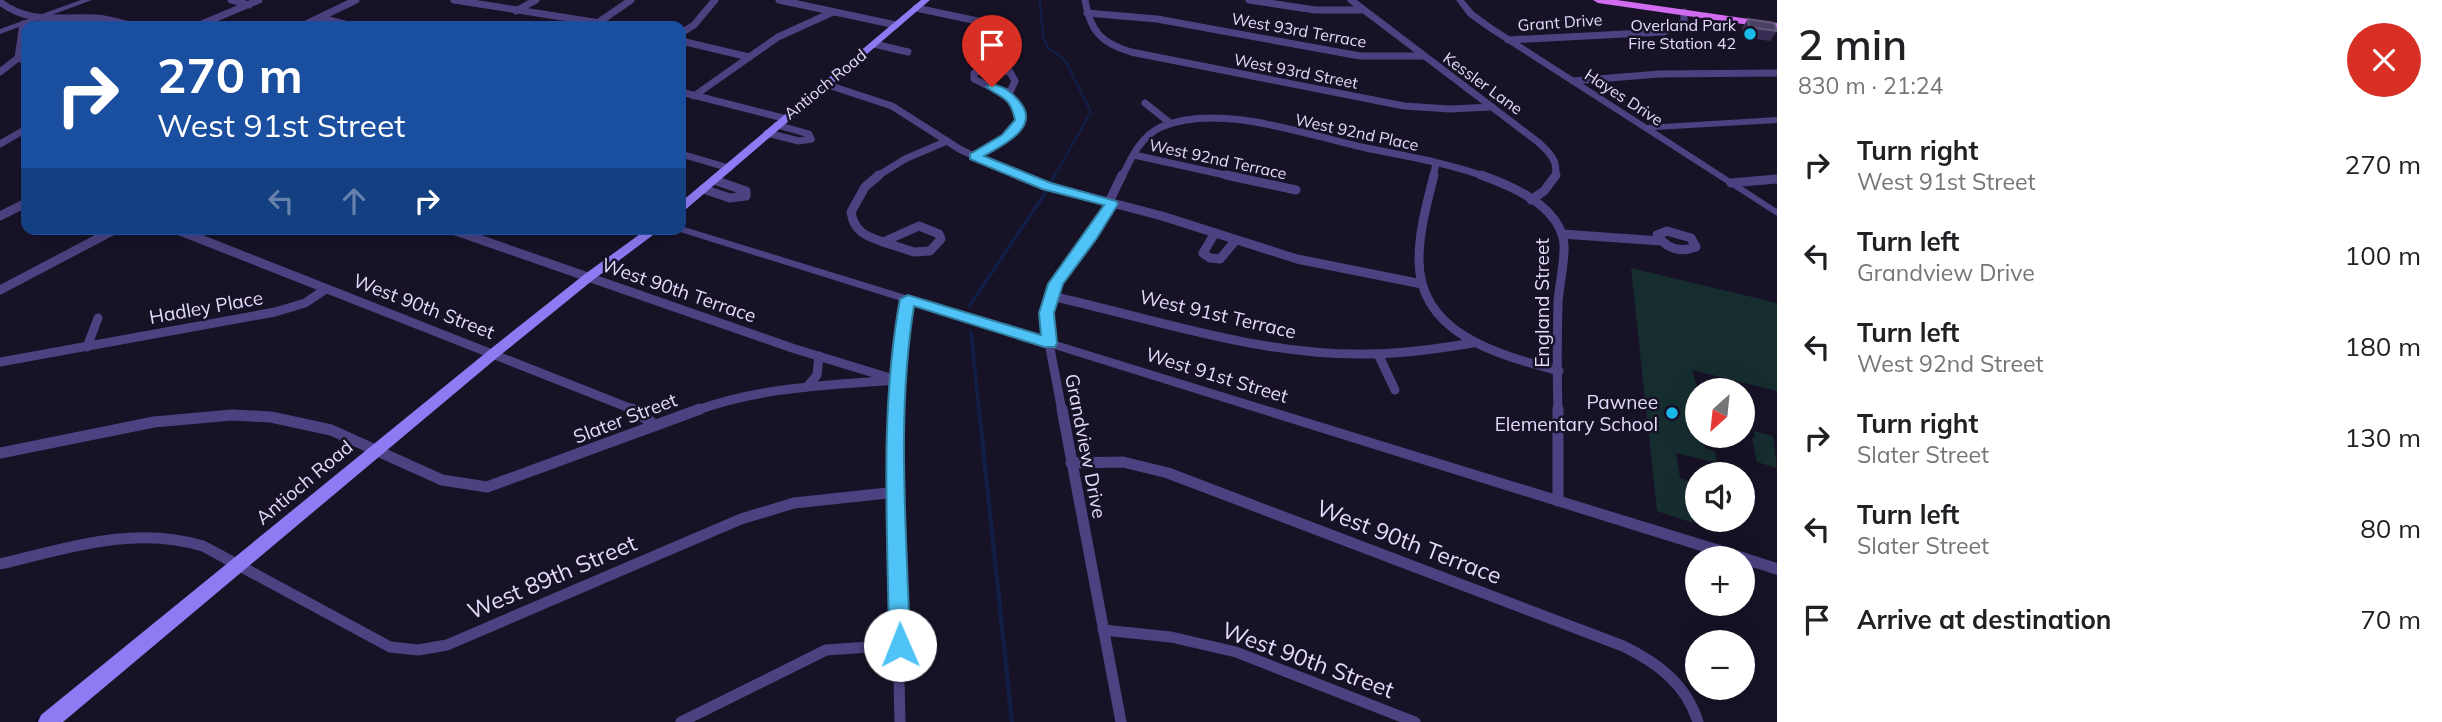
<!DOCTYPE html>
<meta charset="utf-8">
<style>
body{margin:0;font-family:Mulish,sans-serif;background:#f6f6f6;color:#202124;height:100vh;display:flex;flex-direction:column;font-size:26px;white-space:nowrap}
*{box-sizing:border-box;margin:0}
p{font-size:23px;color:#757577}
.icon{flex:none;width:38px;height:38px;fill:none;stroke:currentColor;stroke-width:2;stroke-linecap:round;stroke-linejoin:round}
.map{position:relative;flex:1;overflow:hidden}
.details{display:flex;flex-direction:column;background:#fff;width:665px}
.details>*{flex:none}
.guide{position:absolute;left:21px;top:21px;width:665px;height:214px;border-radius:14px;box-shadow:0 7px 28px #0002;background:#1a4fa0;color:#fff;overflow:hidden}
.needle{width:46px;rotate:207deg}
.fabs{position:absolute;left:1685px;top:378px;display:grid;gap:14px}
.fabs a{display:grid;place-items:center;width:70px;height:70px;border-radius:50%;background:#fff;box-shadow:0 7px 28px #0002;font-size:35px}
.pin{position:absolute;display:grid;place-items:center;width:60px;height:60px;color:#fff;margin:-72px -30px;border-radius:50% 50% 50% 0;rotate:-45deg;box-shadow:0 0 7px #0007}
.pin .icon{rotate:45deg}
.me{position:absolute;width:77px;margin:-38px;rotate:359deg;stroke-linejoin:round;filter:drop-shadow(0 0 5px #0008)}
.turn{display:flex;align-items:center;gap:24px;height:147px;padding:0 21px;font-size:32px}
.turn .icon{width:91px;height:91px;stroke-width:2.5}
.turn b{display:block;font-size:49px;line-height:60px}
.lanes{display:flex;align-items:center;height:66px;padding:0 21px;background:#0003;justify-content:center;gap:35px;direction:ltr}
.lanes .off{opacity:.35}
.round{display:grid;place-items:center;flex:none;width:74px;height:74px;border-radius:37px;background:#f6f6f6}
.head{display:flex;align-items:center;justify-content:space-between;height:119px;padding:0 21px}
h1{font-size:42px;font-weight:600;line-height:52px}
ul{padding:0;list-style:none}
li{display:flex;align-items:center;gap:21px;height:91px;padding:0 21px}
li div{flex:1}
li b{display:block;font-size:26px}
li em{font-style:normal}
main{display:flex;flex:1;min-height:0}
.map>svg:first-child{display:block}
</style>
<main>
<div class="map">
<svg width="1777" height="722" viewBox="0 0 1777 722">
<rect width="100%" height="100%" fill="#181227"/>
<g fill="#162d30">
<polygon points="1631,268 1777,303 1777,391 1692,370 1698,390 1698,436 1703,436 1705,448 1715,451 1717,463 1676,453 1680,478 1697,484 1697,500 1690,499 1693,523 1657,511"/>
<polygon points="1754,431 1773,436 1777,468 1757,462 1752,438 1755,438"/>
</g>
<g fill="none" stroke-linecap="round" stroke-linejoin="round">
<polyline stroke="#121e46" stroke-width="2.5" points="1040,0 1043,36 1048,48 1065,60 1091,112 1054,177"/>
<g stroke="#121e46" stroke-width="3.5">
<polyline points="1051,182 1055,175"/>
<polyline points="970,305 1046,192"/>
<polyline points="971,332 979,411"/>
</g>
<polyline stroke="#121e46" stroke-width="4.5" points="979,409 1012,722"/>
<g stroke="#4c4281" stroke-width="7">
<polyline points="231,0 249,5"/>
<polyline points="454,0 619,26"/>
<polyline points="779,0 896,25"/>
<path d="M 1085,0 C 1090,31 1101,43 1131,52 L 1404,106 L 1450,109 L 1492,107"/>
<polyline points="1249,0 1315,10 1361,10"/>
<path d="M 1351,0 L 1538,142 C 1549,152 1559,161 1555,177"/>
<path d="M 0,2 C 30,25 61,16 96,18 C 109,19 121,23 134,26"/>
<polyline points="916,8 987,23"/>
<polyline points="516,11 536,0"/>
<polyline points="1087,13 1157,19 1360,56 1423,56"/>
<polyline points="321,18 352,26"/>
<polyline points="599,22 631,0"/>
<polyline points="23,24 18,58 26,61"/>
<polyline points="197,26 259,0"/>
<polyline points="302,26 356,0"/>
<polyline points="681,33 694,25 715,0"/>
<polyline points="1508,40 1663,32 1684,22 1684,12"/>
<polyline points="681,41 749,57"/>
<polyline points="874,44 908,52"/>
<polyline points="0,72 18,58"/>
<polyline points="1573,81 1659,74 1777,73"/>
<polyline points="825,84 892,106 961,150 1022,177"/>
<polyline points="681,92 783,118"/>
<polyline points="694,96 778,37 833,12"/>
<polyline points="1145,103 1170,123"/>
<polyline points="777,125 809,134 811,139"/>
<polyline points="767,133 799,141 811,139"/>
<polyline points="0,144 26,129"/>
<polyline points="681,154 729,168"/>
<polyline points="1134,155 1234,177"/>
<path d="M 974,156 L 1007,138 L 1021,120 C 1017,94 995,90 974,79 L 974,73 L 986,68 L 1010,72 L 1015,81 L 1011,90 L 1006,92"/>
<polyline points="876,177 905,159 947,141"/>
<path d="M 1122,177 C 1131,158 1141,136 1161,127 C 1219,102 1306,135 1366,148 C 1406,156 1447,163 1486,177"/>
<polyline points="1433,177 1436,163"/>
</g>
<g stroke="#4c4281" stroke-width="9">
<path d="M 879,175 L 865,187 L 851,212 C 854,231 865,236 883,242"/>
<polyline points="1017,175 1047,186 1162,216 1297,259 1422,284"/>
<polyline points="1226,175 1296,190"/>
<path d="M 1434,175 C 1427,203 1419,231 1419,260 C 1419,335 1500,355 1559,371"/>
<path d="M 1481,175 C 1512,186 1560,206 1564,244 C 1565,263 1559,284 1558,303 C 1557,339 1557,375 1558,411"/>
<polyline points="1731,183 1777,179"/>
<polyline points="703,189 730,198 746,196 746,191 714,180"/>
<polyline points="1531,200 1544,191 1556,175"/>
<polyline points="0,216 26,203"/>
<polygon points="919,226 939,234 941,239 930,251 914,252 883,242"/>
<polyline points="175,229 637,411"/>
<polyline points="450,229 792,348 890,378"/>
<path d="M 1667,231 L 1691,238 L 1696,247 C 1680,253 1667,249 1657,235 Z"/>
<polyline points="1215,233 1203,253 1210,258 1220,259 1236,240"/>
<polyline points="1562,234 1661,241"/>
<polyline points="0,290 116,229"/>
<path d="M 1051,296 C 1154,319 1260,356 1367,354 C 1403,354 1437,349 1473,343"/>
<polyline points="87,347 98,318"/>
<polyline points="1379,356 1395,390"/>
<polyline points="0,362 275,312 305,303 326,289"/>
<polyline points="807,387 817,375 819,356"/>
<path d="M 695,411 C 760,387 829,385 897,380"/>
<polyline points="897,411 908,299"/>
<polyline points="1062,411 1049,343 1048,309 1058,282 1095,231 1122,175"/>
</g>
<g stroke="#4c4281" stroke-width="11">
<polyline points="632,409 655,425"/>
<polyline points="897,409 895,510 900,722"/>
<polyline points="1062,409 1121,722"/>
<polyline points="1558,409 1558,501"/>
<polyline points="0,453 154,422 232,415 271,417 331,430 442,480 487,487 700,409"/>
<path d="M 1071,463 L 1123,462 L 1168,473 L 1623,646 C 1658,663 1686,684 1698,722"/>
<path d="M 0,564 C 68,548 134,525 203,546 L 390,647 L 418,650 L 447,645 L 741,519 L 794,503 L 897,492"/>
<polyline points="1103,630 1171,637 1236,652 1415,722"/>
<polyline points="681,722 826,650 899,645"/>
</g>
<g fill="#4c4281" fill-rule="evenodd">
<polygon points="81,0 92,0 0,34 0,29"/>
<polygon points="1456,0 1464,0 1474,12 1492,25 1647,125 1777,117 1777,123 1655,130 1777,209 1777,216 1486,29 1468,16"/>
<polygon points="681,226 1743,552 1777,563 1777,575 1743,564 1743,558 1723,558 677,231 676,229 681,229"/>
</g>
<g fill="#8e7bf3" fill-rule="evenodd">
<polygon points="921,0 930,0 685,210 681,211 681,202"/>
<polygon points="647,229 661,229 593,280 498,357 63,722 38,722 41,715 488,351 585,274"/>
</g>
<polygon fill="#d16cf1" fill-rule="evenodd" points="1593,0 1617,0 1777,23 1777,29 1598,3"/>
</g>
<polygon fill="#3a2d53" points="1748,19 1777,31 1770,41 1743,37 1742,28"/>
<polygon fill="#4c4065" stroke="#64587d" stroke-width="2" points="1748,19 1774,23 1777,31 1749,27"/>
<path fill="#4fc3f7" stroke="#337fa1" stroke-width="2" d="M 992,84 C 1004,87 1011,91 1019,101 C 1042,127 1003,145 984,156 L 1051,183 L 1116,201 L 1118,204 L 1097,238 L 1063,284 L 1054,313 L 1057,343 L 1055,347 L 1044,347 L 914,306 C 896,417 907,533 910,645 L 907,652 L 900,654 L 892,652 L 889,645 C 888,530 879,413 900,299 L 908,295 L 1041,335 L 1039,313 L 1048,284 L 1104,205 L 1042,189 L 970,159 L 970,154 L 1002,135 L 1015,120 C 1010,96 1002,99 986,87 Z"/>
<g fill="#19b9ea" stroke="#181227" stroke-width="2.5">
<circle cx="1750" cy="34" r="7"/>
<circle cx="1672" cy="413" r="7"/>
</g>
<g text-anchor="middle" stroke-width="5" stroke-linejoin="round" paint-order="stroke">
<g font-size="16" fill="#e3dbfc" stroke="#181227">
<text transform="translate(1560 22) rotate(-4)" y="6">Grant Drive</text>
<text transform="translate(1299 30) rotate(10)" y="6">West 93rd Terrace</text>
<text transform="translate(1296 71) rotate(11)" y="6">West 93rd Street</text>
<text transform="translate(1483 83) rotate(36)" y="6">Kessler Lane</text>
<text transform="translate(825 84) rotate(-39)" y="6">Antioch Road</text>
<text transform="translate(1624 97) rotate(33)" y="6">Hayes Drive</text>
<text transform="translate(1357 132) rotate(12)" y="6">West 92nd Place</text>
<text transform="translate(1218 159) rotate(12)" y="6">West 92nd Terrace</text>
</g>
<g font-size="16" fill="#e3dbfc" stroke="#181227" text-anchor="end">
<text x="1736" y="31">Overland Park<tspan x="1736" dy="18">Fire Station 42</tspan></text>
</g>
<g font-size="19" fill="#e3dbfc" stroke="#181227">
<text transform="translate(679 290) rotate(19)" y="7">West 90th Terrace</text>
<text transform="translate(1542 303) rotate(-90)" y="7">England Street</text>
<text transform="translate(424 306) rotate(21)" y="7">West 90th Street</text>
<text transform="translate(206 307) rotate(-10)" y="7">Hadley Place</text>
<text transform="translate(1218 314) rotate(13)" y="7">West 91st Terrace</text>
<text transform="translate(1217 375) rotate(17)" y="7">West 91st Street</text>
<text transform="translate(625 418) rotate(-21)" y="7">Slater Street</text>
<text transform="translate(1086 446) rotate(79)" y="7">Grandview Drive</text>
<text transform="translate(304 482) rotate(-40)" y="7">Antioch Road</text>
</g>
<g font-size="19" fill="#e3dbfc" stroke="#181227" text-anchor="end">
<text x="1658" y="409">Pawnee<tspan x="1658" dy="22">Elementary School</tspan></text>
</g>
<g font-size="23" fill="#e3dbfc" stroke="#181227">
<text transform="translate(1409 542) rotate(21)" y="8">West 90th Terrace</text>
<text transform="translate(552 577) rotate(-23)" y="8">West 89th Street</text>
<text transform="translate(1308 660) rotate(20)" y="8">West 90th Street</text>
</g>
</g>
</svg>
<div class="fabs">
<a><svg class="needle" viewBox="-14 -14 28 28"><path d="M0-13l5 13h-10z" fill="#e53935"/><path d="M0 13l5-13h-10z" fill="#757577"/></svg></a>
<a><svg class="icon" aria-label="sound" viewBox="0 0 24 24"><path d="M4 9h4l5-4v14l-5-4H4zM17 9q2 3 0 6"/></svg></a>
<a>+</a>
<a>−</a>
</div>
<div class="pin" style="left:992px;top:87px;background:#d93025"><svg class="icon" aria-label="arrive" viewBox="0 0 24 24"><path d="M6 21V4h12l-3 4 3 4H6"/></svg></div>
<svg class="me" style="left:900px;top:645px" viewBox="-20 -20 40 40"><circle r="19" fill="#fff"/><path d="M0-13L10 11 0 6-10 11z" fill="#4fc3f7"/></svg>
<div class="guide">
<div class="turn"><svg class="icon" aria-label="right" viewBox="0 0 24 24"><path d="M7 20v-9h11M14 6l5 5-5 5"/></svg><div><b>270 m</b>West 91st Street</div></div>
<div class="lanes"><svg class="icon off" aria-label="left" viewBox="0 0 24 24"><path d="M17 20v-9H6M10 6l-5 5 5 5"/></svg><svg class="icon off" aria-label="ahead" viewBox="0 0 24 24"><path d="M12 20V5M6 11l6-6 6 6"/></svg><svg class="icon" aria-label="right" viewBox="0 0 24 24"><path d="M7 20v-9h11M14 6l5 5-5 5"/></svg></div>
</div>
</div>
<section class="details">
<div class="head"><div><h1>2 min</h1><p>830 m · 21:24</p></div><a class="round" style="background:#d93025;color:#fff"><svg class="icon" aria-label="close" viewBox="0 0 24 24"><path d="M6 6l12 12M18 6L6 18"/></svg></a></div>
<ul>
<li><svg class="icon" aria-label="right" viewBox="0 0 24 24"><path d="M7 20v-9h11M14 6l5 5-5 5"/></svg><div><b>Turn right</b><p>West 91st Street</p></div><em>270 m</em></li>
<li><svg class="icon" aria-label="left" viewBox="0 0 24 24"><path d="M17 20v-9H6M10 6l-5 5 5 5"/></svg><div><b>Turn left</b><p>Grandview Drive</p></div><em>100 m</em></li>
<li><svg class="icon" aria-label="left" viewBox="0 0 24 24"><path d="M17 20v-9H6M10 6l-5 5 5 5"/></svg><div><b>Turn left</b><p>West 92nd Street</p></div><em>180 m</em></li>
<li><svg class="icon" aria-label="right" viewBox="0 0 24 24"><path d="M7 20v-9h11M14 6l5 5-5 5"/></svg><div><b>Turn right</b><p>Slater Street</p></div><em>130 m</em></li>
<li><svg class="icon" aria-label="left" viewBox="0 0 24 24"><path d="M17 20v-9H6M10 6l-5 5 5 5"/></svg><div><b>Turn left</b><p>Slater Street</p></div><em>80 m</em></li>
<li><svg class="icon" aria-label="arrive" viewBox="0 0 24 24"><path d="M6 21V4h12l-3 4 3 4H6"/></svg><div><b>Arrive at destination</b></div><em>70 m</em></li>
</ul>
</section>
</main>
